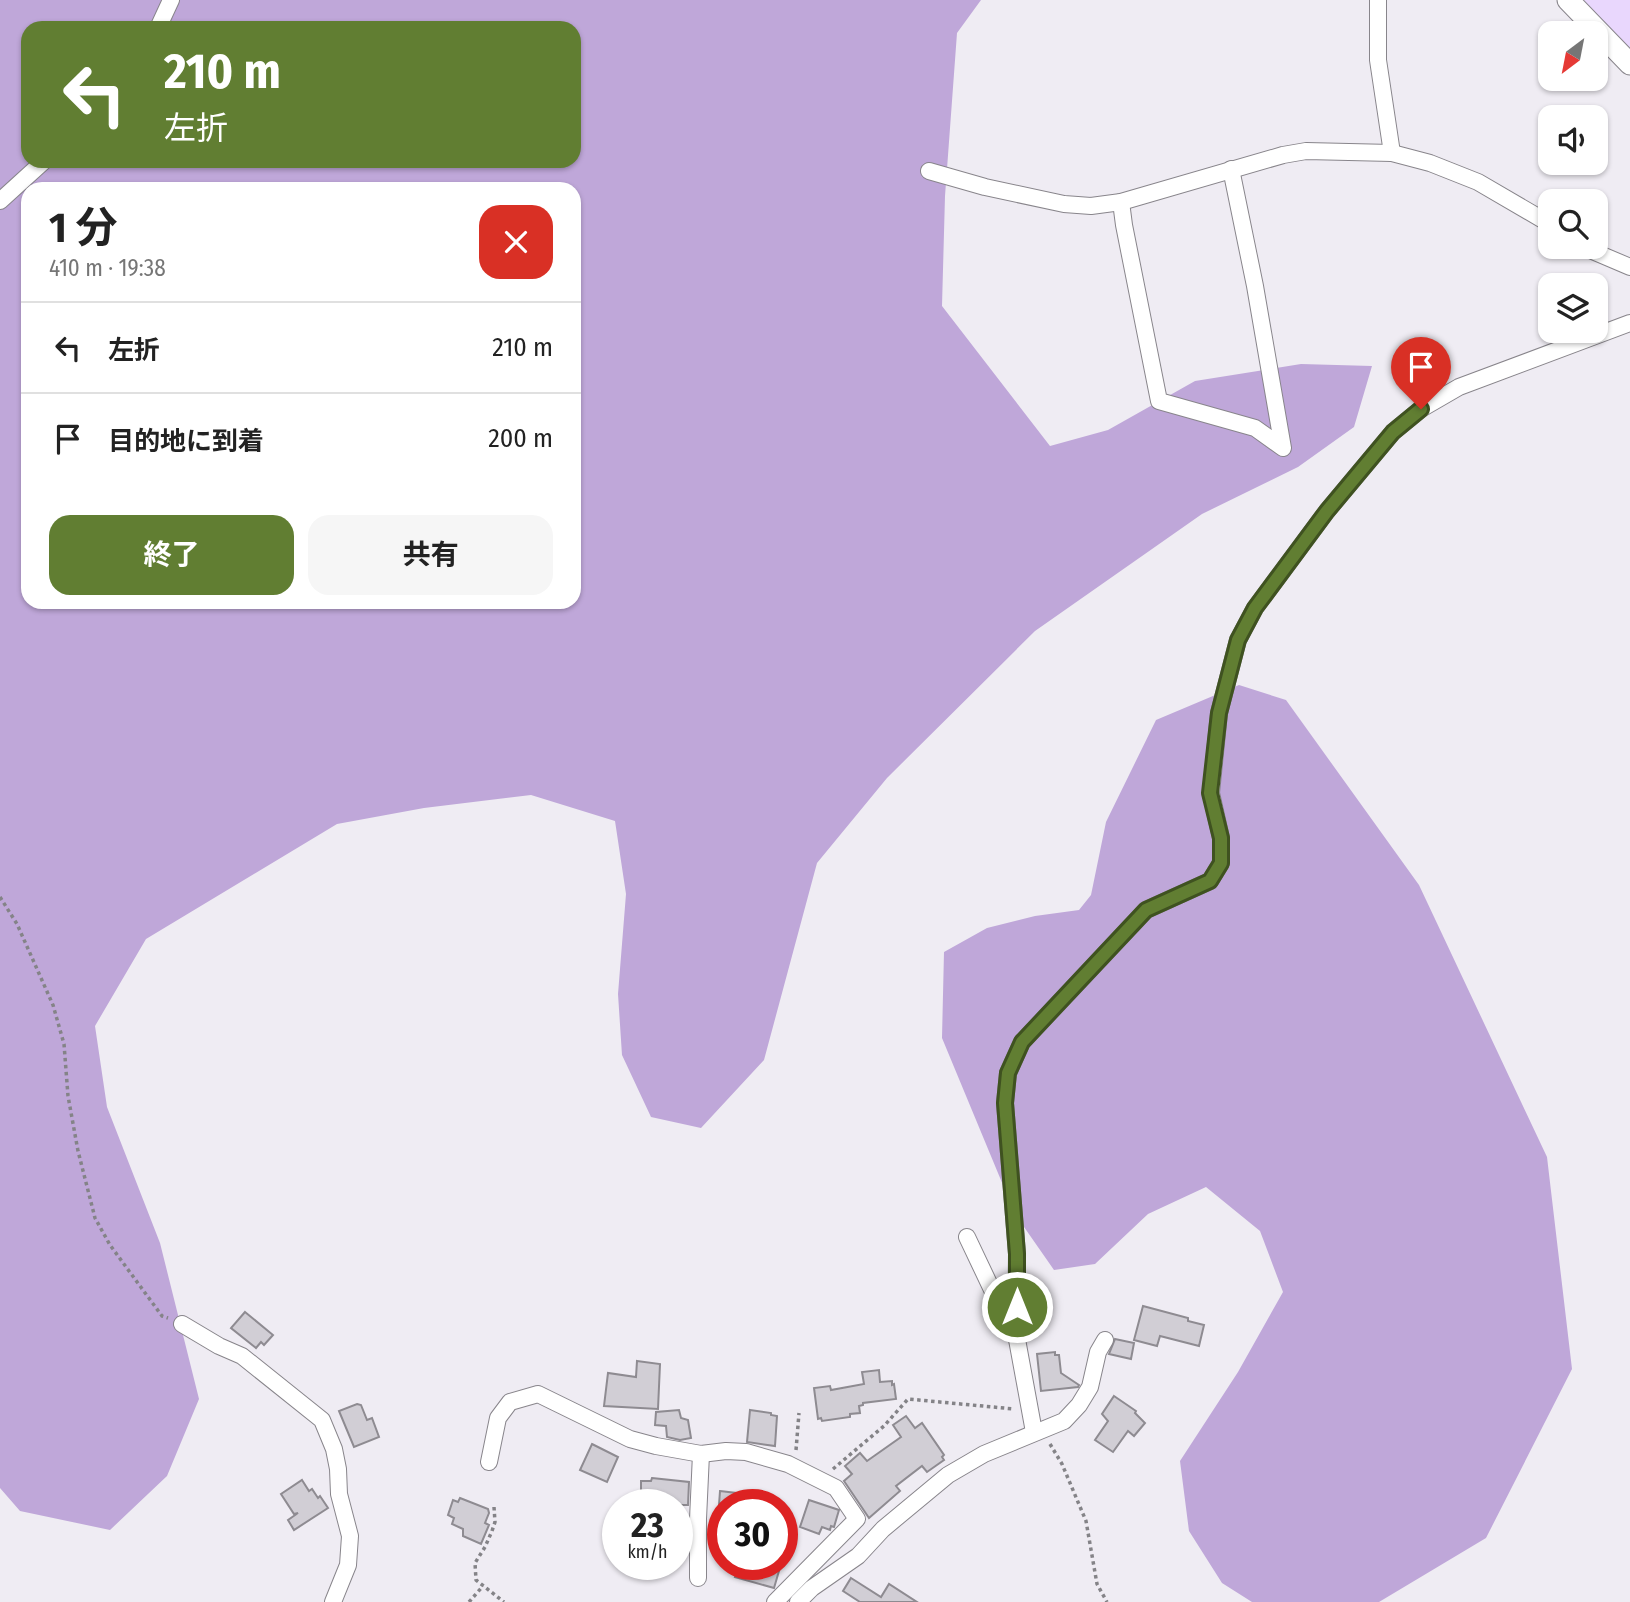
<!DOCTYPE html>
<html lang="ja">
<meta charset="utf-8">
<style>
body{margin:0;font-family:"Fira Sans Condensed","Noto Sans JP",sans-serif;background:#f6f6f6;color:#222;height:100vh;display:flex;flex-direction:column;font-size:26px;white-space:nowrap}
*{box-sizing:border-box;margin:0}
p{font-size:23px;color:#767676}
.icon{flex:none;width:38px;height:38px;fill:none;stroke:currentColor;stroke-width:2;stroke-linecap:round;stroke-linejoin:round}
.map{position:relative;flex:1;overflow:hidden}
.sheet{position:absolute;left:21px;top:182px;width:560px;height:427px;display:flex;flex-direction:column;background:#fff;border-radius:21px;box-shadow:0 2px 5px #0004}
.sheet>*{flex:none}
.banner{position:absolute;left:21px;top:21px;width:560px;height:147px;border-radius:21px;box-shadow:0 2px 5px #0004;background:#617e32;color:#fff;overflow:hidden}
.needle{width:46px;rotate:212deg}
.fabs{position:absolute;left:1538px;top:21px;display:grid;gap:14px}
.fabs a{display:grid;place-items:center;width:70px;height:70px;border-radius:14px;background:#fff;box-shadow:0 2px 5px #0004;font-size:35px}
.speed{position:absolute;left:602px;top:1489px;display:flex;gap:14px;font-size:35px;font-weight:700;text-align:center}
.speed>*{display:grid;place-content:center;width:91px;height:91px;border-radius:50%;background:#fff;box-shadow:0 2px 5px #0004;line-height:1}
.speed small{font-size:18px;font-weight:400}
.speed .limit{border:10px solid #d22;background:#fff;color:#111}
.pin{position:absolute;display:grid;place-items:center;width:60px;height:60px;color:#fff;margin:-72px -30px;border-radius:50% 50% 50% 0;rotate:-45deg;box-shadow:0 0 7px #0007}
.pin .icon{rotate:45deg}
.me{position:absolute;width:77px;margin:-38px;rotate:0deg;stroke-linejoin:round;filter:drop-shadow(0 0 5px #0008)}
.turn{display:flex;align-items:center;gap:24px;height:147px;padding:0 28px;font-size:32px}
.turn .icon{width:91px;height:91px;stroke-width:2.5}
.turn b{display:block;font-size:49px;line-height:60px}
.round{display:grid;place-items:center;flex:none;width:74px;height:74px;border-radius:21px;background:#f6f6f6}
.overview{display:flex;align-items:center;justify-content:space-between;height:119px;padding:0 28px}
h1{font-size:42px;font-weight:700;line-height:52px}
.cta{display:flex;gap:14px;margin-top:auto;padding:14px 28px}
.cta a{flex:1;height:80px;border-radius:21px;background:#617e32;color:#fff;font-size:28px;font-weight:700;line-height:80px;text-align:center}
.cta a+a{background:#f6f6f6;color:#222}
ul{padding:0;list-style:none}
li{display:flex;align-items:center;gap:21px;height:91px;padding:0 28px;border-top:2px solid #e0e0e0}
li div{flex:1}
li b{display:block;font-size:26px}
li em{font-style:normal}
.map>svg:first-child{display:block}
</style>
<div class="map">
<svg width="1630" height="1602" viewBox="0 0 1630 1602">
<rect width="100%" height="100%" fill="#efecf3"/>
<polygon fill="#e9d7fd" points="1584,0 1630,0 1630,49 1614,37"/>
<g fill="#bfa7d9" fill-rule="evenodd">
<path d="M 0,0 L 981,0 L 957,33 L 945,196 L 942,306 L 1050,446 L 1108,430 L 1195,381 L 1301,364 L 1372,366 L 1354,427 L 1298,467 L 1202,514 L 1035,631 L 887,778 L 817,863 L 764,1060 L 701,1128 L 651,1117 L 622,1055 L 618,994 L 626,894 L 615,821 L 531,795 L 424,808 L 337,824 L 146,939 L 95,1026 L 107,1107 L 160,1243 L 199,1399 L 167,1476 L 110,1530 L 20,1511 L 0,1488 ZM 28,28 L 574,28 L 574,161 L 28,161 ZM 28,189 L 574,189 L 574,602 L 28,602 Z"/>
<polygon points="1239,685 1286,700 1419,885 1547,1157 1572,1369 1486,1538 1379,1602 1252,1602 1222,1583 1189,1531 1180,1461 1238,1372 1283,1292 1260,1231 1206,1187 1148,1214 1095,1264 1054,1270 1015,1214 942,1038 944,952 987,928 1035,916 1079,910 1091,895 1106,822 1156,720"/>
</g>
<g fill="#d1ced5" stroke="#8e8b91" stroke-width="2">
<polygon points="1143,1306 1188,1318 1188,1321 1204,1325 1199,1346 1160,1336 1157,1346 1134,1340"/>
<polygon points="245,1312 273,1335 264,1345 261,1342 256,1348 231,1328"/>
<polygon points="1115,1339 1134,1343 1131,1359 1109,1354"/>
<polygon points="1055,1352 1055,1355 1059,1355 1061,1373 1079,1385 1078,1387 1041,1391 1037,1354"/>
<polygon points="637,1361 660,1364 658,1409 604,1406 608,1373 636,1377"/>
<polygon points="879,1370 880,1382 892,1381 892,1385 894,1384 896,1399 863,1403 863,1405 859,1406 860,1413 850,1414 850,1417 822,1421 821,1418 818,1419 814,1388 830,1386 831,1390 864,1384 862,1372"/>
<polygon points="1114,1396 1136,1411 1135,1413 1145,1423 1134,1436 1128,1431 1113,1452 1095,1440 1108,1421 1102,1414"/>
<polygon points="357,1404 361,1405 367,1420 372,1418 379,1437 354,1447 339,1411"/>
<polygon points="679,1410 681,1418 688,1420 691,1438 680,1440 667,1437 666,1426 655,1425 656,1412"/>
<polygon points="750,1410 771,1413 771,1415 777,1416 775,1446 747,1442"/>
<polygon points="906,1416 915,1428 922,1423 944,1455 942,1457 944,1460 927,1472 922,1466 896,1486 900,1491 869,1518 844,1481 852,1474 845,1466 860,1453 867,1461 901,1437 893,1425"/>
<polygon points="592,1444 618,1457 607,1482 580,1470"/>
<polygon points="652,1478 689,1482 688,1505 641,1505 641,1481 651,1481"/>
<polygon points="302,1480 309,1491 312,1489 318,1498 320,1496 328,1508 294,1530 288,1520 298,1513 294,1514 281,1494"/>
<polygon points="720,1491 762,1496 762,1505 719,1505"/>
<polygon points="460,1498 488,1509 489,1513 485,1523 489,1525 481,1544 463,1536 463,1529 452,1524 454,1518 448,1515 453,1500 458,1502"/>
<polygon points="809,1500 839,1510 834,1527 831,1526 830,1530 822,1527 819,1534 800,1527"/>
<polygon points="740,1564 781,1564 774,1588 735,1577"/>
<polygon points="851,1578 881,1597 889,1584 917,1602 860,1602 843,1591"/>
</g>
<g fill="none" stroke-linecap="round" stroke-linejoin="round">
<g stroke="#88858b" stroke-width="18">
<g id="minor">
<polyline points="1378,0 1378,60 1392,153"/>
<polyline points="158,28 171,0"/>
<polyline points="929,171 985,187 1064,204 1091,206 1121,202 1283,155 1306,151 1392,153 1430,163 1478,182 1550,224"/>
<polyline points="0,201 44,161"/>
<polyline points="1121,202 1124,225 1159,401 1255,428 1283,448 1255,286 1231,169"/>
<polyline points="1583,247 1630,267"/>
<polyline points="967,1237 1004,1315 1016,1334"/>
<polyline points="182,1324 219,1346 242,1356 322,1420 334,1449 338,1469 339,1494 350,1536 348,1565 333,1602"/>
<polyline points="1034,1432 1016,1334 1017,1254 1005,1103 1008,1073 1022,1042 1146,910 1210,881 1221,863 1221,838 1211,793 1219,713 1238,640 1255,608 1327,511 1393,432 1421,409 1459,387 1630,323"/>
<polyline points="489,1462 498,1418 510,1402 538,1394 630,1439 656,1446 701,1454 726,1451 746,1452 788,1464 836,1488 857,1519 775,1602"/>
<polyline points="698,1578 698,1519 701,1454"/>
<polyline points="798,1602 812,1588 858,1556 883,1529 948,1475 984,1454 1064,1421 1079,1405 1090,1387 1098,1352 1105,1340"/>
</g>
</g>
<g stroke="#88858b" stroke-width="23">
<polyline id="tertiary" points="1568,0 1630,64"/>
</g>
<g stroke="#848387" stroke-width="3.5" stroke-dasharray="3.5 3.5" stroke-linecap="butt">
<polyline points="0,897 17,924 53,1005 64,1044 68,1096 78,1151 95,1218 110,1245 162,1316 168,1318"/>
<polyline points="1050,1444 1062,1464 1086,1521 1097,1584 1107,1602"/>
<polyline points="796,1450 799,1413"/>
<polyline points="833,1469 884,1426 908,1399 1014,1409"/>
<polyline points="494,1507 495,1522 492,1531 485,1547 475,1563 476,1580 504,1602"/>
<polyline points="469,1602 483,1586"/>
</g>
<use href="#minor" stroke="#fff" stroke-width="16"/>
<use href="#tertiary" stroke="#fff" stroke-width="21"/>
</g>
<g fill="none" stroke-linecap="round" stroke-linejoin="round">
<g stroke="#3f5220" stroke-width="18">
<polyline id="route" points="1017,1307 1017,1254 1005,1103 1008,1073 1022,1042 1146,910 1210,881 1221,863 1221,838 1210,793 1219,713 1238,640 1255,608 1327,511 1393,432 1421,409"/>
</g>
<use href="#route" stroke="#617e32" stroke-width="12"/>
</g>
</svg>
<div class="fabs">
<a><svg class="needle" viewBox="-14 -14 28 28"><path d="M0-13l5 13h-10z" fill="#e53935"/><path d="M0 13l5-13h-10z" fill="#767676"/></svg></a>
<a><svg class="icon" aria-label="sound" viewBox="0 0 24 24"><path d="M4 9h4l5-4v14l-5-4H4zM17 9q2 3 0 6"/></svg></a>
<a><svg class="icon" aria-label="search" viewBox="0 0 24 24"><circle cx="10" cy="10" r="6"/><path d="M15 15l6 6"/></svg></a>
<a><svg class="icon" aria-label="layers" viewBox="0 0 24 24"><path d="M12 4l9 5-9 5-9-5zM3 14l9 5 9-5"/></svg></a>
</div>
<div class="speed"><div>23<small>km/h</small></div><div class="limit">30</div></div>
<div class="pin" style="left:1421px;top:409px;background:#d93025"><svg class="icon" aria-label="arrive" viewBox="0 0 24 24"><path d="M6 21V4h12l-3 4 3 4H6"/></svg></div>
<svg class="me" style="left:1017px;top:1307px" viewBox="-20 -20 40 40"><circle r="17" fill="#617e32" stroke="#fff" stroke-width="3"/><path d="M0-11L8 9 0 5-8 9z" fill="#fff"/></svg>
<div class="banner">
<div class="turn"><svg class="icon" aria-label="left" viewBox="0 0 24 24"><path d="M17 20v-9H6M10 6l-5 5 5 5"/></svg><div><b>210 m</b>左折</div></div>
</div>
<section class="sheet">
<div class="overview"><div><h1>1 分</h1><p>410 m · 19:38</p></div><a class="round" style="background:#d93025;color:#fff"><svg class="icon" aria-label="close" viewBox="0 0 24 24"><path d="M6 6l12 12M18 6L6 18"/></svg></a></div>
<ul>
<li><svg class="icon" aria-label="left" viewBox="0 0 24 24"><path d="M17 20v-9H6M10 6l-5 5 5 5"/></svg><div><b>左折</b></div><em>210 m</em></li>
<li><svg class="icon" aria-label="arrive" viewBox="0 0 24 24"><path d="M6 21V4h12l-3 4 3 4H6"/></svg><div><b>目的地に到着</b></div><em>200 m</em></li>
</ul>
<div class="cta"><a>終了</a><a>共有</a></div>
</section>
</div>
